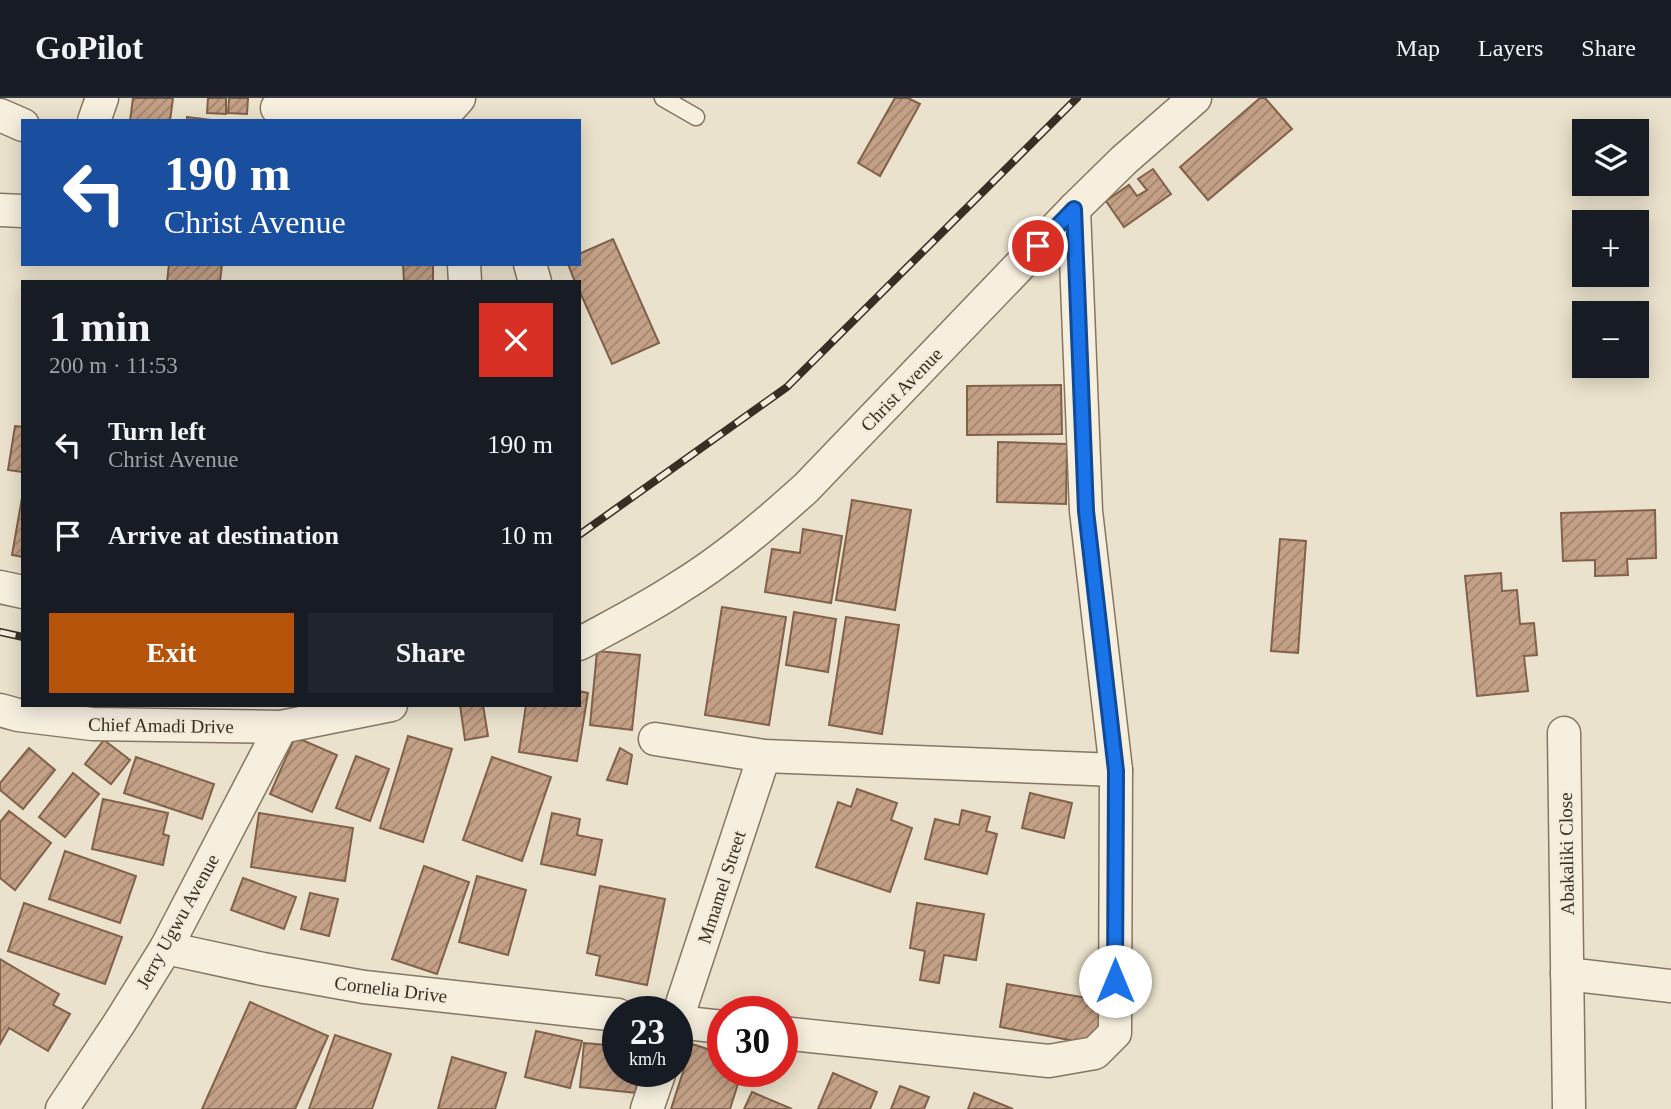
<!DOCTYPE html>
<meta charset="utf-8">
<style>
body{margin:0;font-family:Georgia,serif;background:#20242c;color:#f1f3f6;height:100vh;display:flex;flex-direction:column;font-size:26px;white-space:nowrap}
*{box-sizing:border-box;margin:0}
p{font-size:23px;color:#9ea1a6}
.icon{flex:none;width:38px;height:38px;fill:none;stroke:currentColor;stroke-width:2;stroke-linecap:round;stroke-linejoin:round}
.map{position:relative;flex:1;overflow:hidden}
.side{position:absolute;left:21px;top:182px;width:560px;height:427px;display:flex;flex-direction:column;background:#171b24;border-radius:0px;box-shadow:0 4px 18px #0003}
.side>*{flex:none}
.guide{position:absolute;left:21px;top:21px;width:560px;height:147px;border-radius:0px;box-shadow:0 4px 18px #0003;background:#1a4fa0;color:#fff;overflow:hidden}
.tools{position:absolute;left:1572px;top:21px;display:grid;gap:14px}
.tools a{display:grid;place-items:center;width:77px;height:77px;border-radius:0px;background:#171b24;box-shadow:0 4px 18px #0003;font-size:35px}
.speed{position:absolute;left:602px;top:898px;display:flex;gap:14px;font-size:35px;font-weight:700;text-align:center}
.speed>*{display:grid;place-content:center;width:91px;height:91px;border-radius:50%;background:#171b24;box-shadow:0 4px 18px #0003;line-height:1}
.speed small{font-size:18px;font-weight:400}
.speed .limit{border:10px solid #d22;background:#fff;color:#111}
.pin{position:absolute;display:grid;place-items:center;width:60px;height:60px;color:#fff;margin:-30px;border:4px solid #fff;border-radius:50%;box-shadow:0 2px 7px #0007}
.me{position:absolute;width:77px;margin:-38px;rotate:0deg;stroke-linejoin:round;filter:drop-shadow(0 0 5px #0008)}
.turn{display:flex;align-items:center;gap:24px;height:147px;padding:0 28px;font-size:32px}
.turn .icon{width:91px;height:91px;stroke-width:2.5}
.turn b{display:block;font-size:49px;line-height:60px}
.round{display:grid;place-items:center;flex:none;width:74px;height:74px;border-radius:0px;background:#20242c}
.headline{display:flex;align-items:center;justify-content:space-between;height:119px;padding:0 28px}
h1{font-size:42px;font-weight:600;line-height:52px}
.button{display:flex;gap:14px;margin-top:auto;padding:14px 28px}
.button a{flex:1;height:80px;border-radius:0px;background:#b45309;color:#fff;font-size:28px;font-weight:600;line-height:80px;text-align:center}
.button a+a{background:#20242c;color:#f1f3f6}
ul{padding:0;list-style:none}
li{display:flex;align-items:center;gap:21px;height:91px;padding:0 28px}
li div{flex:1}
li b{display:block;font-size:26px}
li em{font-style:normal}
header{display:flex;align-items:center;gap:42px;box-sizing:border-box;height:98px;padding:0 35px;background:#171b24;border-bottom:2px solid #363941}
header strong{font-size:33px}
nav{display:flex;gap:38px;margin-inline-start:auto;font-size:24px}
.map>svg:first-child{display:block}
</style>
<header>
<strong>GoPilot</strong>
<nav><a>Map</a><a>Layers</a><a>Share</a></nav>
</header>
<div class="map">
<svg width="1671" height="1011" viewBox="0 0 1671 1011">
<defs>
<pattern id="building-hatch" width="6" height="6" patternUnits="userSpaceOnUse" patternTransform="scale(1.75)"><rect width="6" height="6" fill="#c4a186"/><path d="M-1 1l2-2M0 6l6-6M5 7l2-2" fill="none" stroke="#a0846d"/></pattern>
</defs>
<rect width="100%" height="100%" fill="#eae2cc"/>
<g fill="url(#building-hatch)" stroke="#82614a" stroke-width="2">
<polygon points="133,0 173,0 170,23 130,23"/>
<polygon points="208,0 226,0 226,16 207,15"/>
<polygon points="229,0 248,0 247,16 228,15"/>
<polygon points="895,0 908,0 920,6 880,78 858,65"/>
<polygon points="1260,0 1265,0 1292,31 1208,102 1180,69"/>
<polygon points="187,19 220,23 187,23"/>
<polygon points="1153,71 1171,96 1124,129 1106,103 1129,87 1137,98 1147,92 1138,81"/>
<polygon points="613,141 659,245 612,266 579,192 579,184 575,184 568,166 579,166 579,156"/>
<polygon points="169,166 222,166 220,184 167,184"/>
<polygon points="403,166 433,166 433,184 404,184"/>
<polygon points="1061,287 1062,336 967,337 967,288"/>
<polygon points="15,328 23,329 23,374 8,372"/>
<polygon points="998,344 1067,346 1066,406 997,404"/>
<polygon points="23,394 23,459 12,457"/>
<polygon points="852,402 911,412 895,512 836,502"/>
<polygon points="1655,412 1656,460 1627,461 1628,477 1595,478 1595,462 1563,463 1561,415"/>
<polygon points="803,431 842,438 831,505 765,494 772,451 800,455"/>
<polygon points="1280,441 1306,443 1298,555 1271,553"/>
<polygon points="1501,475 1502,493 1517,492 1520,526 1534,525 1537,557 1524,558 1528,593 1477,598 1465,478"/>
<polygon points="722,509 786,519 769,627 705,617"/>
<polygon points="794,514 836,521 828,574 786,567"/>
<polygon points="846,519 899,527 882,636 829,627"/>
<polygon points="597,553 640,557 632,632 590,627"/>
<polygon points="579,593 588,595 577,663 519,654 526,607 579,607"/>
<polygon points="460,607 483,607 488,638 465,642"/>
<polygon points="408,638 452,651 423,744 380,730"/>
<polygon points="295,639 337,657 312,714 270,696"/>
<polygon points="104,642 130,662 111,686 85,666"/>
<polygon points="29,650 55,672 23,711 0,692 0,685"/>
<polygon points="620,650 632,657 627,686 607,682"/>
<polygon points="356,658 389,671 370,723 336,710"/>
<polygon points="136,659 214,686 202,721 124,695"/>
<polygon points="492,659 551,679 522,763 463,742"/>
<polygon points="73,675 99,696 65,739 39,719"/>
<polygon points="857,691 897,705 891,722 912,730 890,794 816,769 838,704 851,709"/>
<polygon points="1030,695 1072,705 1064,740 1022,730"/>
<polygon points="103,701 168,715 163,736 169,738 163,767 92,751"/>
<polygon points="962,712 990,719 986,733 997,736 987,776 925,761 935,721 959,727"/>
<polygon points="9,713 51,745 15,792 0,780 0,724"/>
<polygon points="259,715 353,730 345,783 251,769"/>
<polygon points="552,715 580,721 577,737 602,742 595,777 541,766"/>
<polygon points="65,753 136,778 120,825 49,801"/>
<polygon points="424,768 469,784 437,876 392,861"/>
<polygon points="477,778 526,792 508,857 459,844"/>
<polygon points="243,780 296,799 284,831 231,812"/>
<polygon points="600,788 665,801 647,887 596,877 600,858 587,855"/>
<polygon points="310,795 338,801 329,838 301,831"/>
<polygon points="24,805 122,839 105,886 8,853"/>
<polygon points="917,805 984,816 976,862 944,857 939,885 920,882 925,853 910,850"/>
<polygon points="0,861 59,896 53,907 70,916 48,953 9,930 0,946"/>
<polygon points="1007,886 1104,903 1096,947 1000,929"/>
<polygon points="250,904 328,938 295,1011 202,1011"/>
<polygon points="536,933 582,943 570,990 525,979"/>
<polygon points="335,937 391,956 372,1011 309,1011"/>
<polygon points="584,945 618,948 618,973 638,973 636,995 580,989"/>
<polygon points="692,946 723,956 723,973 742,973 730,1011 671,1011"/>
<polygon points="452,959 506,975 495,1011 438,1011"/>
<polygon points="833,975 877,994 870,1011 818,1011"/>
<polygon points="900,988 929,999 924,1011 891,1011"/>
<polygon points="752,994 792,1011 744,1011"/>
<polygon points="974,995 1013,1011 968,1011"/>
</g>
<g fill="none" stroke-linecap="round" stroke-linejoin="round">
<g stroke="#867661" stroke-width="19">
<polyline id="service" points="663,0 696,19"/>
</g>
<g stroke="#867661" stroke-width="35">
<g id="minor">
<polyline points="277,10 435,14 451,9 459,0"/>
<polyline points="0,17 23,27"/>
<polyline points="94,23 102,0"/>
<polyline points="0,112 23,113"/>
<polyline points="464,166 465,184"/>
<polyline points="530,166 535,184"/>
<polyline points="0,489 23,494"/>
<path d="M 579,546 C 612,528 646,511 678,490 C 724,462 766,426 806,390 L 1074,111 L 1124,62 L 1195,0"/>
<polyline points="0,612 18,617 92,626 281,629 391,607"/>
<polyline points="1564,635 1569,1011"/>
<polyline points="655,641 764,658 1116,672"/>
<polyline points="166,850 263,871 364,889 618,917"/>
<polyline points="1567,876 1671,888"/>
<polyline points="677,921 764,658"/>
<polyline points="677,924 723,929"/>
<polyline points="782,935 1049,963 1095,955 1115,935 1116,672 1086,413 1074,111"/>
<polyline points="62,1011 120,924 166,850 281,629"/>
<polyline points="647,1011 660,973"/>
</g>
</g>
<use href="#service" stroke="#f6efde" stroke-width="16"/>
<use href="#minor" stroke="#f6efde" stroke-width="32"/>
<g stroke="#382e23" stroke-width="8">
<g id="rail">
<polyline points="579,437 787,289 1077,0"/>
<polyline points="0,534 23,539"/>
</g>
</g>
<use href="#rail" stroke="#f3ecdb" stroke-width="5" stroke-dasharray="16" stroke-linecap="butt"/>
</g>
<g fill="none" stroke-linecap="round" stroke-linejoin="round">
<g stroke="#114b97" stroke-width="18">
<polyline id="route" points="1038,148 1074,111 1086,413 1116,673 1115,883"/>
</g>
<use href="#route" stroke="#1a73e8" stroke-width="12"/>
</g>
<g text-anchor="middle" stroke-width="5" stroke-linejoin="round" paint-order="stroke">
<g font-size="19" fill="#382e23" stroke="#f3ecdb">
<text transform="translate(901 291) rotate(-46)" y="7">Christ Avenue</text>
<text transform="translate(161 627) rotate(1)" y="7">Chief Amadi Drive</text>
<text transform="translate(1566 756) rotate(-91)" y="7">Abakaliki Close</text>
<text transform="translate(721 789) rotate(-72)" y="7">Mmamel Street</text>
<text transform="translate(177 823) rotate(-61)" y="7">Jerry Ugwu Avenue</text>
<text transform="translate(391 891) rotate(7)" y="7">Cornelia Drive</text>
</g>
</g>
</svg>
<div class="tools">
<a><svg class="icon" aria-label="layers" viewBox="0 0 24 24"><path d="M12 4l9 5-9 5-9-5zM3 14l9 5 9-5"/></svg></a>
<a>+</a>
<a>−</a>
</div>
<div class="speed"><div>23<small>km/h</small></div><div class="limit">30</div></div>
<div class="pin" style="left:1038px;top:148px;background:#d93025"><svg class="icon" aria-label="arrive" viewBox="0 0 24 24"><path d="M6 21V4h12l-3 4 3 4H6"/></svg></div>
<svg class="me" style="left:1115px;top:883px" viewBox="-20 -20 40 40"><circle r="19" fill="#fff"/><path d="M0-13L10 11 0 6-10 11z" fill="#1a73e8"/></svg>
<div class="guide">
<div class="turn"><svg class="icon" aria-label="left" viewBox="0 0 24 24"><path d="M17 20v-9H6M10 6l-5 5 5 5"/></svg><div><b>190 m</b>Christ Avenue</div></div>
</div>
<section class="side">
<div class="headline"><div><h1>1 min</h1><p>200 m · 11:53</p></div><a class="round" style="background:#d93025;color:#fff"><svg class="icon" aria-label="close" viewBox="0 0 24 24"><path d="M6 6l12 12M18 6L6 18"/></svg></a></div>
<ul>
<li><svg class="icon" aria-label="left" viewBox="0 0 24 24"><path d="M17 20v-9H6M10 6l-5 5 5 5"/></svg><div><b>Turn left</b><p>Christ Avenue</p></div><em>190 m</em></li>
<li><svg class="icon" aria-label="arrive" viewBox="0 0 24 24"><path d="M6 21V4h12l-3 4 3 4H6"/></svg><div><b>Arrive at destination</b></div><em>10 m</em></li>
</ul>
<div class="button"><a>Exit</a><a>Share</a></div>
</section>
</div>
